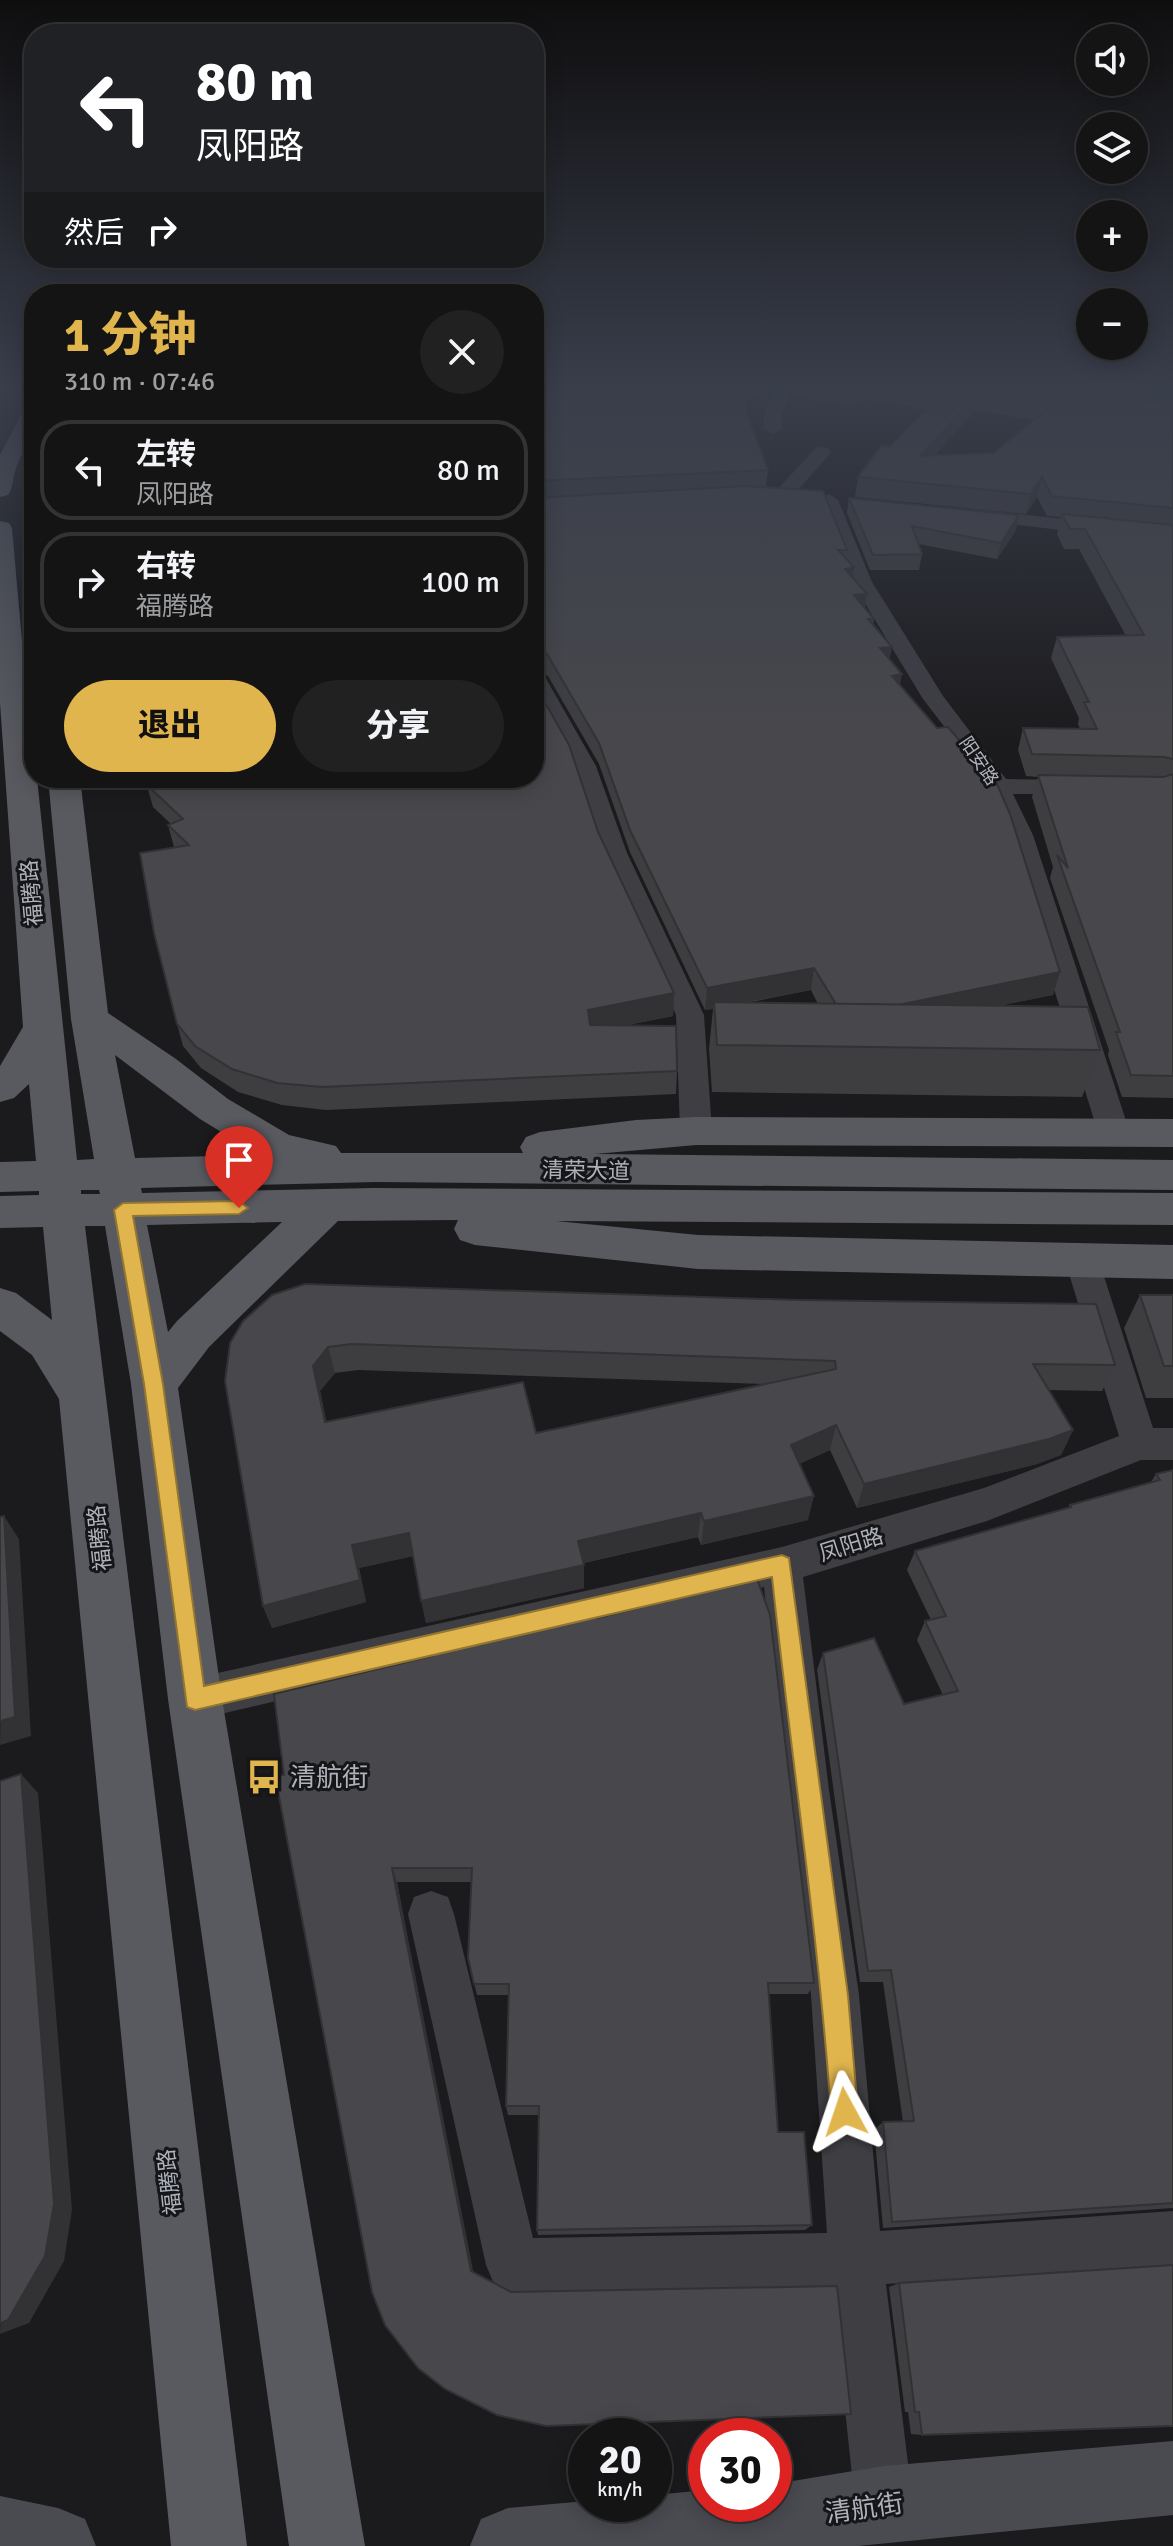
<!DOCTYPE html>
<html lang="zh">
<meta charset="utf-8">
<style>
body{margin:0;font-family:Signika,"Noto Sans SC",sans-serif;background:#212122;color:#f1f3f6;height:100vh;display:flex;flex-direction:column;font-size:30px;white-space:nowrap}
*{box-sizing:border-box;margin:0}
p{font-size:26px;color:#9d9ea0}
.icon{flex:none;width:44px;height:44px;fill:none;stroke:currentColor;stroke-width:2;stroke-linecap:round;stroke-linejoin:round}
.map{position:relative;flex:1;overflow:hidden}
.drawer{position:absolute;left:24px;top:284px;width:520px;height:504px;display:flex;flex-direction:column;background:#141415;border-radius:32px;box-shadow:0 4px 20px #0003,0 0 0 2px #333334}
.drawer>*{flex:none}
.banner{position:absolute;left:24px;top:24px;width:520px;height:244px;border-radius:32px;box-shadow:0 4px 20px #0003,0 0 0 2px #333334;background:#202124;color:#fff;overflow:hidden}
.controls{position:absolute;left:1076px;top:24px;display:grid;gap:16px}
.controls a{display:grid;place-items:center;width:72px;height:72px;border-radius:50%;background:#141415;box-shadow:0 4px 20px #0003,0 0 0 2px #333334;font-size:40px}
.speed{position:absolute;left:568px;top:2418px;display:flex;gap:16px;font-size:40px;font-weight:700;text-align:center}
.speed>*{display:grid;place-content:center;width:104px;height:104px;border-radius:50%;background:#141415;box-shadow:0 4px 20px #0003,0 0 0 2px #333334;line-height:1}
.speed small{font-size:20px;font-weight:400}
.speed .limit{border:12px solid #d22;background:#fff;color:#111}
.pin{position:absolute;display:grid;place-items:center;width:68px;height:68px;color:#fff;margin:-82px -34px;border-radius:50% 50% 50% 0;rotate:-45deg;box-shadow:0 0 8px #0007}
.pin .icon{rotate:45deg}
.me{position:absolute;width:88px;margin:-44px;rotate:355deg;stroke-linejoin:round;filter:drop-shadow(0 0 6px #0008)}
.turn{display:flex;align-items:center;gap:28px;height:168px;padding:0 40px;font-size:36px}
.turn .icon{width:104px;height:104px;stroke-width:2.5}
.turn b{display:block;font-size:56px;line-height:68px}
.then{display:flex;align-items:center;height:76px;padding:0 40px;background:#0003;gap:16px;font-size:30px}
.round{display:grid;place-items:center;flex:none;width:84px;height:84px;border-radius:42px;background:#212122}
.headline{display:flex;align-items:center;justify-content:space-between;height:136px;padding:0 40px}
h1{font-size:48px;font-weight:800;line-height:60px;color:#e1b54d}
.action{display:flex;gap:16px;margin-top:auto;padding:16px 40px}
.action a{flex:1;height:92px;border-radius:48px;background:#e1b54d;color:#111;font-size:32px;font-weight:800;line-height:92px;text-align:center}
.action a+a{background:#212122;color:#f1f3f6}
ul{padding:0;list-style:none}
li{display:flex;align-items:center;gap:24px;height:100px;margin:0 16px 12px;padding:0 24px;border:4px solid #333334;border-radius:32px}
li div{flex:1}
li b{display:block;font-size:30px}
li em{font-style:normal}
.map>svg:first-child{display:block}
</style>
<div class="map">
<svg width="1173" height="2546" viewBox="0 0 1173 2546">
<rect width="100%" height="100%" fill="#1b1a1c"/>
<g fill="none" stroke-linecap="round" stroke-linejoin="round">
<g fill="#3e3e43" fill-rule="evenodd">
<polygon points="774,390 790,390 782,414 782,429 773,434 764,429 764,414"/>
<polygon points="822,447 828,448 831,452 828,456 788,501 774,501 772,497 774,493 816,448"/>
<polygon points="829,494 838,500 872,582 943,696 1006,779 1080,780 1089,782 1092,787 1089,792 1080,794 1013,794 1033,835 1130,1133 1125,1141 1114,1144 1103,1141 1098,1133 1007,835 980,773 923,699 852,582 820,500"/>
<polygon points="973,509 1173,531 1173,543 966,519 963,515 966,511"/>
<polygon points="534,670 545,677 596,766 627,853 704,1015 712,1131 707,1139 696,1142 685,1139 680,1131 676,1015 601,853 572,766 534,697"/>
<polygon points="1082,1248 1094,1252 1099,1261 1153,1428 1173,1428 1173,1460 1141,1460 987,1521 803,1577 829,1790 859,1995 880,2231 1173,2211 1173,2265 886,2284 913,2504 905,2525 884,2533 863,2525 855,2504 832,2286 513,2292 494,2284 486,2265 408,1914 414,1897 431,1891 448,1897 454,1914 533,2238 827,2233 811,1995 785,1790 764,1587 195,1720 180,1714 174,1699 180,1684 195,1678 782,1547 984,1488 1119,1436 1065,1261 1070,1252"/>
</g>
<g fill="#4a4b51" fill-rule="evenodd">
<polygon points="1173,2441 1173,2515 858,2546 470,2546 481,2519 508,2508 586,2501 586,2504 654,2504 654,2495 706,2490 706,2504 774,2504 774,2484 884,2466"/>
<polygon points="0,2496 58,2508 85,2519 96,2546 0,2546"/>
</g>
<g fill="#585a60" fill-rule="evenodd">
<path d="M 34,404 C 34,441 26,440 15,471 C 12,479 14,487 8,495 L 0,497 L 0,455 L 23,411 Z"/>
<path d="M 0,521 L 9,523 L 12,528 L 34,778 L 37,778 L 77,1160 L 94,1159 L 71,1019 L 48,778 L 80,778 L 108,1013 L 176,1059 L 228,1099 L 289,1135 L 336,1146 L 341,1153 L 523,1153 L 520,1147 L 526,1137 L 540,1132 L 636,1120 L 696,1117 L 1173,1119 L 1173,1147 L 696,1145 L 595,1154 L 1173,1160 L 1173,1190 L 376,1182 L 141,1188 L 142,1193 L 373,1188 L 1173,1193 L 1173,1225 L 556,1221 L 698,1235 L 1173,1245 L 1173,1279 L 698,1269 L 475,1245 L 460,1240 L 454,1229 L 458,1220 L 338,1221 L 209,1347 L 178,1388 L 222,1699 L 365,2546 L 289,2546 L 168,1699 L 131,1384 L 105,1226 L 85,1226 L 247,2546 L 171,2546 L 59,1399 L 32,1355 L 0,1331 L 0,1288 L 16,1293 L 52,1320 L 43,1227 L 0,1228 L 0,1196 L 39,1195 L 39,1191 L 0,1192 L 0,1162 L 36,1161 L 29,1084 L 14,1098 L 0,1102 L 0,1066 L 23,1027 L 0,703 ZM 115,1055 L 200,1119 L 259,1155 L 135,1158 ZM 81,1190 L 99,1190 L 100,1194 L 81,1194 ZM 282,1222 L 177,1321 L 168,1332 L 147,1225 Z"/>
</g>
</g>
<g fill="#3e3e41" fill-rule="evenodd">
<path d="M 534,390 L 772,390 L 770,391 L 762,390 L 762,396 L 746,395 L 746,412 L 768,470 L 766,487 L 847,550 L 846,559 L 854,567 L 852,577 L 867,594 L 865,608 L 874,619 L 873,625 L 900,686 L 1060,972 L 1053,995 L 997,1006 L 1100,1050 L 1082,1097 L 712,1092 L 709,1049 L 713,1009 L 705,1010 L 630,852 L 599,764 L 548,676 L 534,667 ZM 811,990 L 818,1004 L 746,1003 Z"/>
<path d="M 790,390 L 1173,390 L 1173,1098 L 1122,1097 L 1108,1055 L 1109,1050 L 1050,878 L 1053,867 L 1032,797 L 1038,777 L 1026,776 L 1018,750 L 1023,728 L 1080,729 L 1078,724 L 1079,718 L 1051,658 L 1057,637 L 1126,636 L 1079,549 L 1064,549 L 1057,534 L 1061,517 L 1047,516 L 1037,497 L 1026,514 L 855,497 L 858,477 L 890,447 L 926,410 L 862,398 L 853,407 L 791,395 ZM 976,410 L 1034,420 L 994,453 L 935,455 Z"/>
<polygon points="849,498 1016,530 997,559 918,544 922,554 919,570 870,570 847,513"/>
<polygon points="141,778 534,778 598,832 674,993 673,1016 623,1026 677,1071 676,1094 326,1110 282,1105 238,1092 201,1068 183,1046 177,1024 174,847 168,825 171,824 153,807 147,786"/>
<polygon points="1140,1295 1173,1295 1173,1398 1146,1398 1124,1328"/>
<path d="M 243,1321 L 1115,1365 L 1102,1391 L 1049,1390 L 1073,1430 L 1061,1455 L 1037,1464 L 857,1508 L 830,1450 L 799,1464 L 808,1520 L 701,1545 L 698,1537 L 584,1563 L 584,1588 L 426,1623 L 413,1556 L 359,1568 L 366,1602 L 272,1628 L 263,1606 ZM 358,1370 L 763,1384 L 536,1433 L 326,1422 L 320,1391 L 335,1373 Z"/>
<polygon points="1173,1470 1173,2208 883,2228 874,2130 883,2122 903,2122 883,1982 860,1982 817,1670 823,1653 904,1704 943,1695 917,1640 925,1621 931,1620 907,1570 915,1551 1068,1508 1070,1505 1151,1482 1156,1474"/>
<polygon points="597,1618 814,1983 808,1994 768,1994 778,2132 812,2225 805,2230 538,2235 537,2230 539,2115 508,2115 506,2106 509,1995 477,1995 468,1958 471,1882 397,1882 497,2415 284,1775"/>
<polygon points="899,2283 922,2435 911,2434 908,2412 905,2412 889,2287"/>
</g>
<g fill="#323235">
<polygon points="855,390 863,390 862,398 853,407"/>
<polygon points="980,391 976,410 916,475 920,456"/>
<polygon points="1042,477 1037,497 1026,514 1031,494"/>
<polygon points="1019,515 1016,530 997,559 1001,543"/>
<polygon points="854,567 851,588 845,569"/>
<polygon points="867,594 864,614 854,595"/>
<polygon points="892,647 888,668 880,648"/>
<polygon points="902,674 898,696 892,676"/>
<polygon points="814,968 811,990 714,1008 714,1002 713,1009 705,1010 707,988"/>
<polygon points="1060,972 1053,995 839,1038 843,1016"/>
<polygon points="674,993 673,1016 588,1033 588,1010"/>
<polygon points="328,1347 335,1373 320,1391 332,1447 325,1422 313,1366"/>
<polygon points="836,1425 830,1450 786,1470 791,1445"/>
<polygon points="1073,1430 1061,1455 1037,1464 857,1508 864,1484"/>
<polygon points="814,1496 808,1520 701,1545 704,1521"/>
<polygon points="701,1513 698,1537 578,1564 578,1541"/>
<polygon points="4,1516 19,1539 31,1736 0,1745"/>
<polygon points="409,1533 413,1556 359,1568 366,1602 272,1628 263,1606 352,1545"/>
<polygon points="584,1565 584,1588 426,1623 421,1601"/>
<polygon points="21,1774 38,1793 72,2210 64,2261 29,2323 0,2334"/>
<polygon points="392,1868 397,1882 474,2275 471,2271"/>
</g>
<g fill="#48484c" stroke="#323235" stroke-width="2" fill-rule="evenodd">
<polygon points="534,390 746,390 746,412 768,470 534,481"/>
<path d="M 919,390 L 1093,390 L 1173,406 L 1173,508 L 1052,496 L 1042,477 L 1031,494 L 858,477 L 881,446 L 890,447 L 942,394 ZM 980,391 L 1054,404 L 994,453 L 920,456 Z"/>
<polygon points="745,486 823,491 847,550 838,550 854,567 845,569 867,594 854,595 874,619 868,619 892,647 880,648 902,674 892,676 937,728 948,727 997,784 1010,814 1060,972 898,1005 836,1004 814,968 707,988 630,830 599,743 547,654 534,646 534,498"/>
<polygon points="849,498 1019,515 1001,543 912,526 922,554 873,555"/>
<polygon points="1062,514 1173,525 1173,759 1164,757 1032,754 1023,728 1097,729 1084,702 1089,702 1057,637 1144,635 1085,529 1070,529"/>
<polygon points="534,683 569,745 598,832 674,993 588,1010 590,1025 676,1026 677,1071 322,1087 277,1083 232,1069 195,1046 177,1024 154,933 140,853 189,845 168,825 183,819 147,785 159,780 157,778 534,778"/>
<polygon points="1173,774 1173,1076 1131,1075 1116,1032 1120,1032 1057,855 1068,868 1038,775 1164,777"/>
<polygon points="714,1002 1088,1007 1100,1050 717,1045"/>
<path d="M 305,1284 L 798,1300 L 1096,1304 L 1115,1365 L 1033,1364 L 1073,1430 L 1049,1439 L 864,1484 L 836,1425 L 791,1445 L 814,1496 L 704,1521 L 701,1513 L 578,1541 L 584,1565 L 421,1601 L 409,1533 L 352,1545 L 360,1580 L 263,1606 L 225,1381 L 230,1343 L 243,1321 L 272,1295 ZM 352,1344 L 835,1361 L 836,1369 L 536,1433 L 523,1382 L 325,1422 L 313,1366 L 328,1347 Z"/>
<polygon points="1140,1295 1173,1295 1173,1366 1164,1366"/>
<polygon points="1173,1470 1173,2203 892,2222 883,2122 914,2121 891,1970 868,1971 823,1653 874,1638 904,1704 958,1691 925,1621 946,1616 915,1551 1071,1507 1070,1505 1160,1480 1156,1474"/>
<polygon points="4,1516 15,1717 0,1721 0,1517"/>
<polygon points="757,1579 770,1615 814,1983 768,1983 778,2132 804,2132 812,2225 537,2230 539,2106 506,2106 509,1984 474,1984 468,1958 472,1868 392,1868 471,2271 511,2292 837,2286 851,2414 546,2426 497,2415 445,2389 418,2368 385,2325 372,2292 275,1775 284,1775 274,1694 432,1656 431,1649 595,1611 597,1618"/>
<polygon points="21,1774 54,2204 45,2256 8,2320 0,2323 0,1781"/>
<polygon points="1173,2265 1173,2426 922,2435 919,2412 915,2412 899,2283"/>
</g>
<linearGradient id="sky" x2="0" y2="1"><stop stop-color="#0f0e0f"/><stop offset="0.52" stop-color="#393e4b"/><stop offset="1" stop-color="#393e4b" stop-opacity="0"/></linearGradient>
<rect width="1173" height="746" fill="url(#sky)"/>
<path fill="#e1b54d" stroke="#927632" stroke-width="2" d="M 239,1201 L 248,1208 L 239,1214 L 133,1216 L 163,1384 L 204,1686 L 782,1555 L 789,1558 L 848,1995 L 858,2112 L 854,2122 L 845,2126 L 835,2122 L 831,2112 C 818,1933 791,1755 772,1577 L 195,1710 L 187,1707 L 144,1384 L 114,1210 L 123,1203 Z"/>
<defs>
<g id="bus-bare" transform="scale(2.76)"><path d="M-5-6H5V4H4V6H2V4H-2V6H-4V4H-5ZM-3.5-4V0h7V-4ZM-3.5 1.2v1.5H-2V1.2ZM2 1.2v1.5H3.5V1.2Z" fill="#e1b54d" stroke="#161517" stroke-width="2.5" paint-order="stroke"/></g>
</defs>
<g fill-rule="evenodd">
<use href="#bus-bare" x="264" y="1777"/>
</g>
<g text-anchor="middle" stroke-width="6" stroke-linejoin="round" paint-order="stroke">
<g font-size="18" fill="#aeb2bb" stroke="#161517">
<text transform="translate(979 761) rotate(56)" y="6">阳安路</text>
</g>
<g font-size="22" fill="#aeb2bb" stroke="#161517">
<text transform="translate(31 893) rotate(-95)" y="8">福腾路</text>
<text transform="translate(586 1170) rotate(1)" y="8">清荣大道</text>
<text transform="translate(99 1538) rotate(-96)" y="8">福腾路</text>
<text transform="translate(851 1544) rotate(-17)" y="8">凤阳路</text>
<text transform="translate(169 2182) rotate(-96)" y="8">福腾路</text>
</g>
<g font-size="26" fill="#aeb2bb" stroke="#161517" text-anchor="start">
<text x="290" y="1786">清航街</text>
</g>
<g font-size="26" fill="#aeb2bb" stroke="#161517">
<text transform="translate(864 2508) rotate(-8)" y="9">清航街</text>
</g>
</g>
</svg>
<div class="controls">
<a><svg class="icon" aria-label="sound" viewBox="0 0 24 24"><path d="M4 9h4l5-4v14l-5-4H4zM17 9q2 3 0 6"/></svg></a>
<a><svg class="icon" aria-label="layers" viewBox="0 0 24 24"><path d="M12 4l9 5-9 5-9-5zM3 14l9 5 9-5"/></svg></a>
<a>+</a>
<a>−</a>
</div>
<div class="speed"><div>20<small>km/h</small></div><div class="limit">30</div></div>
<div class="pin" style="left:239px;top:1208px;background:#d93025"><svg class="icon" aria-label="arrive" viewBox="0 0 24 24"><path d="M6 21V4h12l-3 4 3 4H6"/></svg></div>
<svg class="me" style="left:845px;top:2112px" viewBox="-20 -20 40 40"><path d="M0-17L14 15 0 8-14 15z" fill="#e1b54d" stroke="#fff" stroke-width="4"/></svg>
<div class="banner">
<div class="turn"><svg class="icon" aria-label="left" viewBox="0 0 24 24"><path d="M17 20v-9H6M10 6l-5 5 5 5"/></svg><div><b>80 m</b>凤阳路</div></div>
<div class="then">然后<svg class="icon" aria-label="right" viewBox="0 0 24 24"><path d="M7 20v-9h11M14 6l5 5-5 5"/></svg></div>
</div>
<section class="drawer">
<div class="headline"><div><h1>1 分钟</h1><p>310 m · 07:46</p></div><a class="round"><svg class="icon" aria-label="close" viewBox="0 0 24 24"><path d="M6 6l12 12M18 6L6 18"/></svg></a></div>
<ul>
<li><svg class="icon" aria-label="left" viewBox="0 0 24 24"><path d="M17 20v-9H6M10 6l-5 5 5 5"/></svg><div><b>左转</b><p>凤阳路</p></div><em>80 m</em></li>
<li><svg class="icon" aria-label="right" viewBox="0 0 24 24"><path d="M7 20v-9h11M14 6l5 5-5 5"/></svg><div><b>右转</b><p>福腾路</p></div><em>100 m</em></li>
</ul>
<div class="action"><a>退出</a><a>分享</a></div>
</section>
</div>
